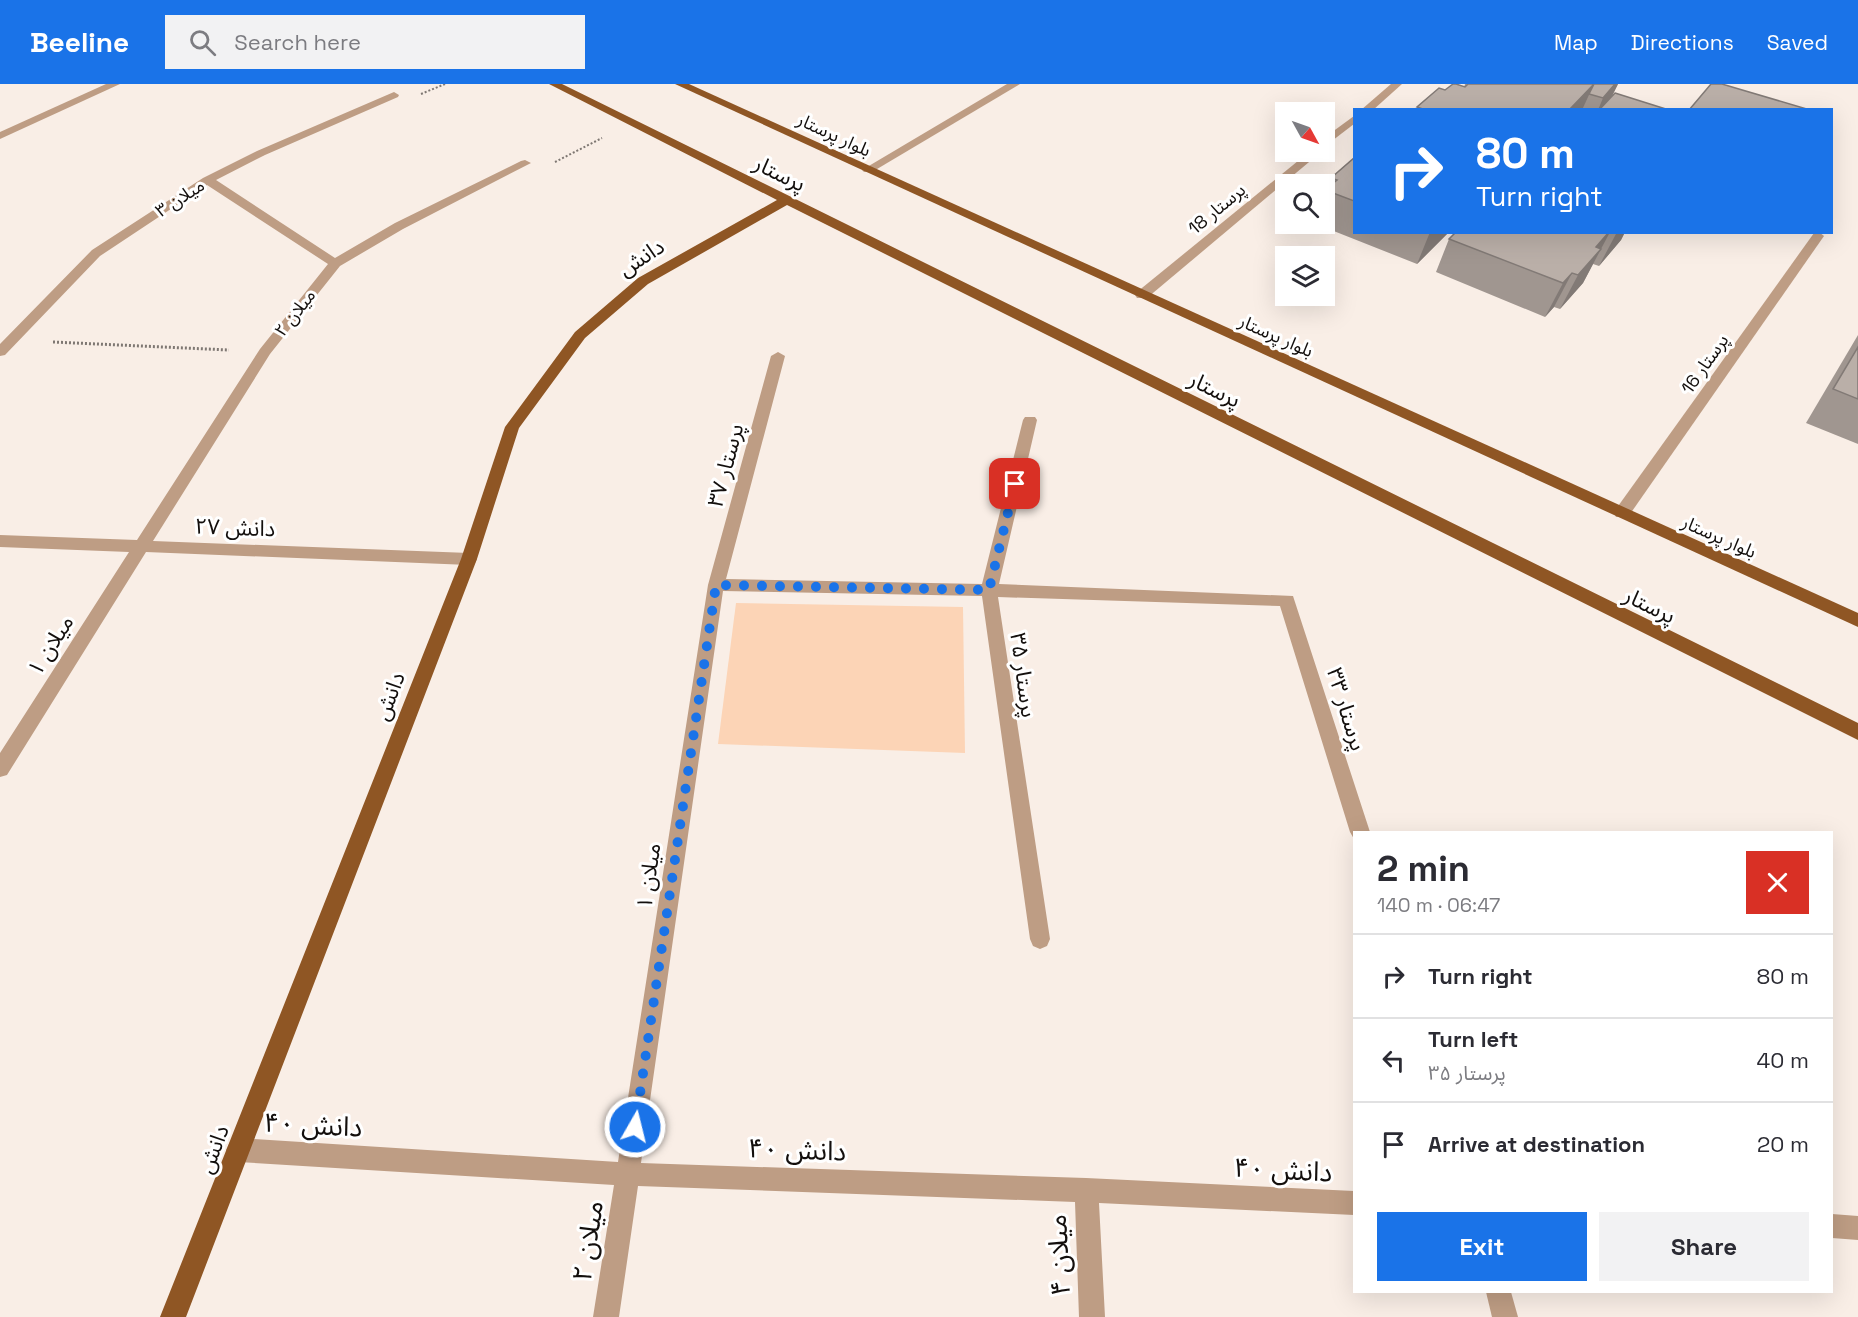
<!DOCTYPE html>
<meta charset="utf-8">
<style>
body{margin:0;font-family:"Space Grotesk","Noto Sans Arabic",sans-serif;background:#f2f2f3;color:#2b2b33;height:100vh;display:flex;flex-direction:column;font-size:22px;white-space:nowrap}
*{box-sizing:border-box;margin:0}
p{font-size:20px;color:#7c7c81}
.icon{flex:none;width:33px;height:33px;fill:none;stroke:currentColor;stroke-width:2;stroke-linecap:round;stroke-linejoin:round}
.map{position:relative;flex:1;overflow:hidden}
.details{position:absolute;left:1353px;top:747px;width:480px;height:462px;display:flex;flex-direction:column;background:#fff;border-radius:0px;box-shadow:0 6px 24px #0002}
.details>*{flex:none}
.hud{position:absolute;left:1353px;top:24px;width:480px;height:126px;border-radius:0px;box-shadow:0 6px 24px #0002;background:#1a73e8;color:#fff;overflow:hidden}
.needle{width:39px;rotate:130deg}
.fabs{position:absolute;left:1275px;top:18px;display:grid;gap:12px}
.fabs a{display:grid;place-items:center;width:60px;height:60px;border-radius:0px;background:#fff;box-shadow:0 6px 24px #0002;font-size:30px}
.pin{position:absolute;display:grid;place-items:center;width:51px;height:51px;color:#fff;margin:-26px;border-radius:12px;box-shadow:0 3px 9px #0006}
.me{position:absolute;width:66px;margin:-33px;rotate:8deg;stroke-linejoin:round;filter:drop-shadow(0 0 4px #0008)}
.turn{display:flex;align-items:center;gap:21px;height:126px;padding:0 24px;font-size:27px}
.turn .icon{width:78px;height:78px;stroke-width:2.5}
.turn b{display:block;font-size:42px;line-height:51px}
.round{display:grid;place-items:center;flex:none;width:63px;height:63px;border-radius:0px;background:#f2f2f3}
.summary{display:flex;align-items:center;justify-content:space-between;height:102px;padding:0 24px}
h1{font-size:36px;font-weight:700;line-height:45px}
.primary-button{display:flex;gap:12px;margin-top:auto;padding:12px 24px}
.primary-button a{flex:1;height:69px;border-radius:0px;background:#1a73e8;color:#fff;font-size:24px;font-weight:700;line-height:69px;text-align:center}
.primary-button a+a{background:#f2f2f3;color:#2b2b33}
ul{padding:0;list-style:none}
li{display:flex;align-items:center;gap:18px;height:84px;padding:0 24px;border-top:2px solid #e1e1e2}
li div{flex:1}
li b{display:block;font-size:22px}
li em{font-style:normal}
header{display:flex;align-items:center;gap:36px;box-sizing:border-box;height:84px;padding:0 30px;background:#1a73e8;color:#fff}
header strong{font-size:28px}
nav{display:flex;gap:33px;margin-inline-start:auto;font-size:21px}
.search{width:420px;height:54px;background:#f2f2f3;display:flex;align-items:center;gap:15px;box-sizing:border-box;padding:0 21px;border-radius:0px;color:#7c7c81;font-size:22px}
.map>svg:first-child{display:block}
</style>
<header>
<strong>Beeline</strong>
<div class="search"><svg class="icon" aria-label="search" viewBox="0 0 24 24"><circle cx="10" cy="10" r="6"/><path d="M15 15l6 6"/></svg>Search here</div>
<nav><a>Map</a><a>Directions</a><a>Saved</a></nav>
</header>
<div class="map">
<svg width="1858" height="1233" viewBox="0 0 1858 1233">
<rect width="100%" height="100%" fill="#f9eee6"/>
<polygon fill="#fcd4b6" points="736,519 963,523 965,669 718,660"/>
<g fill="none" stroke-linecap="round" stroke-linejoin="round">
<g stroke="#7e7772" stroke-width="2" stroke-dasharray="2 2" stroke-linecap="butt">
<polyline points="421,10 445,0"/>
<polyline points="555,78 602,54"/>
</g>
<polyline stroke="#7e7772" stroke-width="3" stroke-dasharray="2 2" stroke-linecap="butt" points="53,258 229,266"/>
<g fill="#be9d84" fill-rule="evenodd">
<polygon points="106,0 120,0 0,55 0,48"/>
<polygon points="1007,0 1020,0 872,88 864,88 862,86"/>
<polygon points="1391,0 1402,0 1373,26 1361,26"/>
<polygon points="394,8 399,11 398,13 265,71 216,96 335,174 395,139 521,77 525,76 531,79 403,145 340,182 270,270 153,457 469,469 475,471 477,475 475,479 469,481 146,468 7,691 0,693 0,669 129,468 0,463 0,451 137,456 260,265 328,180 207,101 100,172 5,271 0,272 0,260 92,166 203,94 257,67"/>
<polygon points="1354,32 1354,40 1324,63 1324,54"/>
<polygon points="1309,68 1321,68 1147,214 1137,214 1135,211 1137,208"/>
<polygon points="1814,149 1819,148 1824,152 1628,433 1616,433 1614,429 1616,425"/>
<polygon points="778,268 785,272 726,495 982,500 1023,336 1025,333 1035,333 1037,336 999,500 1293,512 1370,748 1354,748 1354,755 1350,748 1280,522 998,513 1050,855 1047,862 1040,865 1033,862 1030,855 982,512 723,507 641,1079 1086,1094 1354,1107 1354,1131 1099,1119 1105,1233 1079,1233 1075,1118 638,1102 619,1233 593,1233 614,1101 238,1078 230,1074 226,1066 230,1058 238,1054 618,1078 708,501 771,272"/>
<polygon points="1832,1130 1858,1132 1858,1156 1832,1154"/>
<polygon points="1486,1208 1511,1208 1518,1233 1492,1233"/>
</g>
<g fill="#8f5624" fill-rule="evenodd">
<polygon points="549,0 562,0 1858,639 1858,656 787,121 648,200 585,254 519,344 477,475 186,1233 160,1233 461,475 505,343 575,248 638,194 777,116"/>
<polygon points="675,0 689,0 1858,529 1858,543"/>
</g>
</g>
<g fill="#a09690">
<polygon points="1465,0 1618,0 1613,10 1669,26 1416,26 1417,23 1464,3"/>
<polygon points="1354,74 1354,148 1449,148 1417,180 1316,140 1324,140 1324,108 1327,104 1331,94"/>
<polygon points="1456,148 1625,148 1621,156 1599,182 1593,180 1583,199 1560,225 1554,223 1545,233 1436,188 1449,155"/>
<polygon points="1858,251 1858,360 1806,339"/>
</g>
<g fill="#827a76">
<polygon points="1594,0 1582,26 1569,26"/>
<polygon points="1615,0 1618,0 1613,10 1601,26 1598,26 1603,14"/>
<polygon points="1430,148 1449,148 1417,180"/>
<polygon points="1609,148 1610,148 1583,199 1560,225 1578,191 1596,163"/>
<polygon points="1617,148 1625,148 1621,156 1599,182"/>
<polygon points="1572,189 1554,223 1545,233 1563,199"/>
</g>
<g fill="#baafa8" stroke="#827a76" stroke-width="1.5">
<polygon points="1453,0 1456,0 1465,3 1468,0 1594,0 1569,26 1422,26 1423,25 1417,23 1439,4 1445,6"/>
<polygon points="1593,0 1615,0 1603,14 1589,10 1594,0"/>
<polygon points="1711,0 1722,0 1810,26 1689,26"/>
<polygon points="1615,9 1669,26 1599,26"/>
<polygon points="1354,74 1354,117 1325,106 1337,96 1331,94"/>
<polygon points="1456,148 1609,148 1596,163 1601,165 1578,191 1572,189 1563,199 1449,155"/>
<polygon points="1858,263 1858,315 1833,305"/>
</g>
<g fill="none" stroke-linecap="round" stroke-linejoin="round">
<polyline stroke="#1a73e8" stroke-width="10" stroke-dasharray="0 18" points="635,1043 716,501 989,506 1015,400"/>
</g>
<g text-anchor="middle" stroke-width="6" stroke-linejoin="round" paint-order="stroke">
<g font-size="18" fill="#130f0d" stroke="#fff">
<text transform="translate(834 51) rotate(25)" y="6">بلوار پرستار</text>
<text transform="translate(180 114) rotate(-33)" y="6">میلان ۳</text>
<text transform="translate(1217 125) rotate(-40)" y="6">پرستار 18</text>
<text transform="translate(295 229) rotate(-52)" y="6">میلان ۲</text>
<text transform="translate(1276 252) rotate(24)" y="6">بلوار پرستار</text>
<text transform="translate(1705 280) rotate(-55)" y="6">پرستار 16</text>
<text transform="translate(1719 453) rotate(24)" y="6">بلوار پرستار</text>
</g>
<g font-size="22" fill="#130f0d" stroke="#fff">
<text transform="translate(780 89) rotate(26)" y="8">پرستار</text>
<text transform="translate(641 173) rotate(-33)" y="8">دانش</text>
<text transform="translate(1215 305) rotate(26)" y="8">پرستار</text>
<text transform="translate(725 381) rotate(-75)" y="8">پرستار ۳۷</text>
<text transform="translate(235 443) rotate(2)" y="8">دانش ۲۷</text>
<text transform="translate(1650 521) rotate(26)" y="8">پرستار</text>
<text transform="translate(50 561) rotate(-58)" y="8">میلان ۱</text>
<text transform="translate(1024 591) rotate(82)" y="8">پرستار ۳۵</text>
<text transform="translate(389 612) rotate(-69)" y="8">دانش</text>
<text transform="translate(1347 625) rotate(73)" y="8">پرستار ۳۳</text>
<text transform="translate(648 792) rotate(-82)" y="8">میلان ۱</text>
<text transform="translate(213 1065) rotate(-69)" y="8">دانش</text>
</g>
<g font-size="27" fill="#130f0d" stroke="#fff">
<text transform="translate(313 1041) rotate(3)" y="9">دانش ۴۰</text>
<text transform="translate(797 1066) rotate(2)" y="9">دانش ۴۰</text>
<text transform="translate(1283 1086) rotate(3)" y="9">دانش ۴۰</text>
<text transform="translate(588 1157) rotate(-81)" y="9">میلان ۲</text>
<text transform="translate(1059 1171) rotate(-93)" y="9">میلان ۴</text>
</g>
</g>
</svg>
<div class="fabs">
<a><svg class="needle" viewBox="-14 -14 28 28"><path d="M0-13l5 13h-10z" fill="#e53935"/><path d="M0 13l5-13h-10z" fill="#7c7c81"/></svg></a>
<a><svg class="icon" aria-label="search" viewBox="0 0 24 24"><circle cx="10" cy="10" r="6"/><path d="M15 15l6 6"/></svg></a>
<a><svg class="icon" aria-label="layers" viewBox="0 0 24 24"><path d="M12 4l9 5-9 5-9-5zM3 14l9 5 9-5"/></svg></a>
</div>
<div class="pin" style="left:1015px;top:400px;background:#d93025"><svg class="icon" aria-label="arrive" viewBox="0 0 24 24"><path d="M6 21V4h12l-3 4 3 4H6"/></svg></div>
<svg class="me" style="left:635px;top:1043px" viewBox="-20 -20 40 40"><circle r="17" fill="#1a73e8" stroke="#fff" stroke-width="3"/><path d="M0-11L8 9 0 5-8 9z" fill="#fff"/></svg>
<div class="hud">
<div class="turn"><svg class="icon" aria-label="right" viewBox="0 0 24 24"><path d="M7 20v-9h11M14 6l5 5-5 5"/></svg><div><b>80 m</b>Turn right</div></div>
</div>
<section class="details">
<div class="summary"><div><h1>2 min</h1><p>140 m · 06:47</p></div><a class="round" style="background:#d93025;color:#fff"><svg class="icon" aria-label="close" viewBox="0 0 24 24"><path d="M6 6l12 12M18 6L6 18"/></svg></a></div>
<ul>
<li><svg class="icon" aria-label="right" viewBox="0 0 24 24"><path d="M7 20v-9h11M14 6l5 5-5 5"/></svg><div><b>Turn right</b></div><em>80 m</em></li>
<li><svg class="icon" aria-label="left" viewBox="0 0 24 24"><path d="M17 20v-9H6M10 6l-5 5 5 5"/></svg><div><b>Turn left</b><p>پرستار ۳۵</p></div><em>40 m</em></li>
<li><svg class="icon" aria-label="arrive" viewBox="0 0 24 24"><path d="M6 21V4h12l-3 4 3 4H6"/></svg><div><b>Arrive at destination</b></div><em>20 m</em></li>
</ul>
<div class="primary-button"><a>Exit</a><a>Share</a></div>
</section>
</div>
